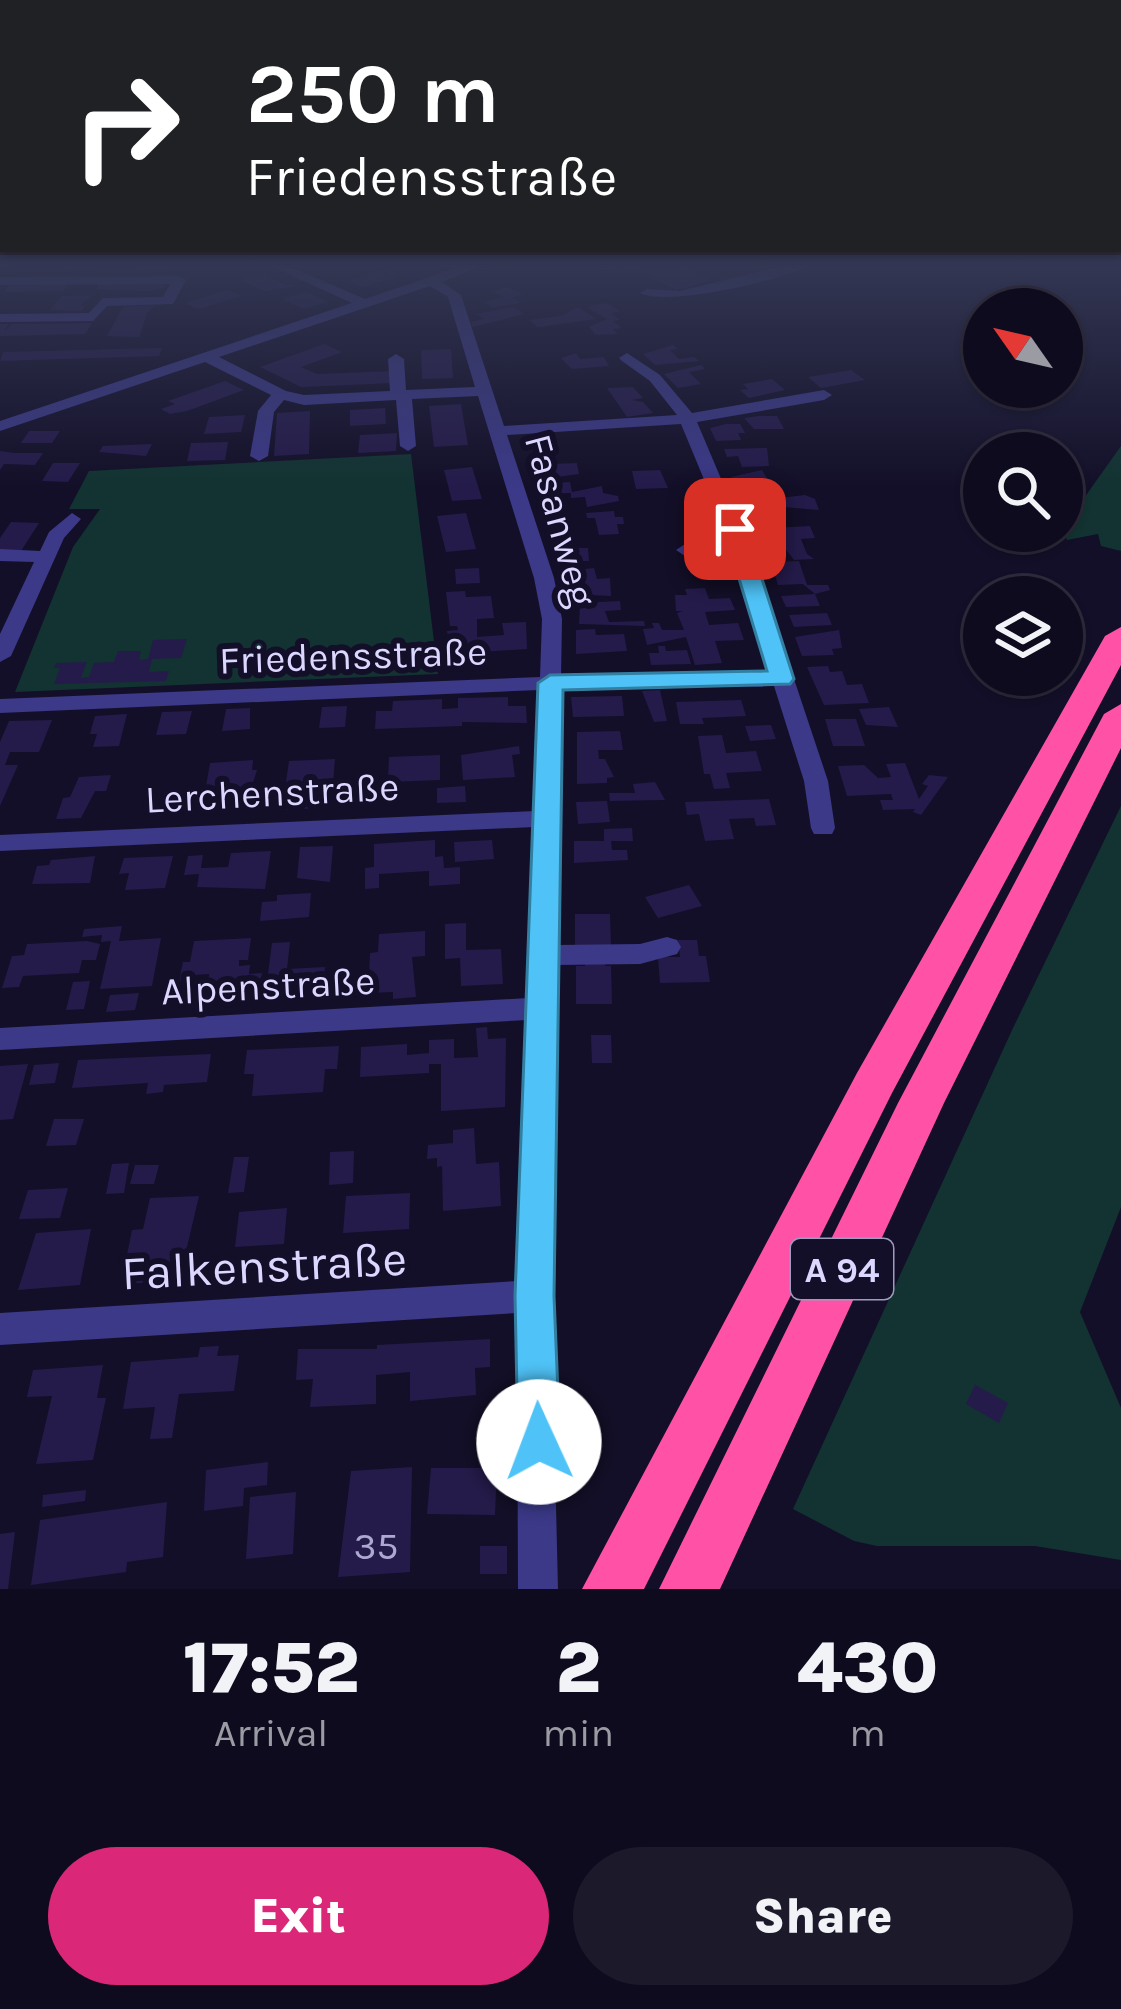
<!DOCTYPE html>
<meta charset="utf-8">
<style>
body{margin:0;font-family:Karla,sans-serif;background:#1c192b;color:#f1f3f6;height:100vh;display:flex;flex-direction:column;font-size:45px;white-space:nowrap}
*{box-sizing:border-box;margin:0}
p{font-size:39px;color:#9b9ba4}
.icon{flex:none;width:66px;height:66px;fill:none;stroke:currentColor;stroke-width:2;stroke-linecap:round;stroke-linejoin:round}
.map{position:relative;height:1589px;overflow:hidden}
.sheet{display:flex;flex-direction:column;background:#0e0b1e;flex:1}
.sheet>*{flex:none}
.banner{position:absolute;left:0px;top:0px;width:1122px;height:252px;box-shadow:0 3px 9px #0004,0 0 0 3px #2e2b3c;background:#202124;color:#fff;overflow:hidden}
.needle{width:78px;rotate:304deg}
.controls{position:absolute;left:963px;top:288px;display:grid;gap:24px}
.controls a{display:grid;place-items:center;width:120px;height:120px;border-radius:50%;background:#0e0b1e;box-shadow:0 3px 9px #0004,0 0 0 3px #2e2b3c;font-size:60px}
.pin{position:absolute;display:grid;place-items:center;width:102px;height:102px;color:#fff;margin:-51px;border-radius:24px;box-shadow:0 6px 18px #0006}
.me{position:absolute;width:132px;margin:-66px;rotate:358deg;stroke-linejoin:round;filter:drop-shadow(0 0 9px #0008)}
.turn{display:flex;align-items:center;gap:42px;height:252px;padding:0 48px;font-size:54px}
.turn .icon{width:156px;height:156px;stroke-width:2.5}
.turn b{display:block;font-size:84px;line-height:102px}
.eta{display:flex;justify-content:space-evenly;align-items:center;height:204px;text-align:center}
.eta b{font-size:72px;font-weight:800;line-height:84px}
.cta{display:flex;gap:24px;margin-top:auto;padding:24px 48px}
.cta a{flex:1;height:138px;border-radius:72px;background:#db2777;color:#fff;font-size:48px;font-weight:800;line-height:138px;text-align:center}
.cta a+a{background:#1c192b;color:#f1f3f6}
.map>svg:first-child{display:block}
</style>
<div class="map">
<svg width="1121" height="1589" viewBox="0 0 1121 1589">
<rect width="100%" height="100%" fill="#130f28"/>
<g fill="#123331">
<polygon points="1121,446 1121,551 1101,546 1098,534 1067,540 1062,529"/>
<polygon points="411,454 438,674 15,692 73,547 100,509 69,509 89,471"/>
<polygon points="1121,806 1121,1207 1080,1312 1121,1408 1121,1560 1035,1546 877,1546 854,1541 793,1509 1013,1028"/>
</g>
<g fill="#241b4a">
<polygon points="0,265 79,265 65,272 0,273"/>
<polygon points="101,265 172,265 169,271 97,272"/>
<polygon points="605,265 681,265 713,281 676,290 635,269 619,273"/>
<polygon points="386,269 401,275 363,287 348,281"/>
<polygon points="261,274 287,285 296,286 265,291 239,280"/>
<polygon points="166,283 164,288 148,291 96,289 99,284"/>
<polygon points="9,285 68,285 63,291 4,292"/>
<polygon points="506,287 523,294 512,298 521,303 492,307 484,302 505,297 493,292"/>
<polygon points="227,290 241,296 198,309 185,303"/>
<polygon points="307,292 328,302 304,309 282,299"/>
<polygon points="91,296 80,306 85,306 81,311 50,310 62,296"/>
<polygon points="606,303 620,311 611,313 620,320 613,321 621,328 613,329 617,334 596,335 589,327 607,319 587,307"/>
<polygon points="156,305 147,313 139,337 107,336 123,307"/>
<polygon points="513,307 524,314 472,327 471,322 484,319 477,314"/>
<polygon points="578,307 596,319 538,327 529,320 562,316"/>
<polygon points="92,323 85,334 0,336 0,324 9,324 4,331 12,324"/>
<polygon points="324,344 342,352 301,367 317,374 392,371 392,383 301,387 260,367"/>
<polygon points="673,345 678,349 670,350 679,359 694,357 699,361 655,365 643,354"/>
<polygon points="162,348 159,356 0,361 3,352"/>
<polygon points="451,349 453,378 422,379 421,350"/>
<polygon points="576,353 580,359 604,357 609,366 572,369 561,358"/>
<polygon points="701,365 705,369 689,372 701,384 678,388 664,374"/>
<polygon points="851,370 865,380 821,388 808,377"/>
<polygon points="772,379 785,390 749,398 740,390 748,389 743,384"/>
<polygon points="225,381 244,390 187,411 170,414 161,409 175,404 168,401"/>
<polygon points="633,387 643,398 632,400 643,402 653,413 627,417 607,388"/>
<polygon points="461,404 468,445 434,447 429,406"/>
<polygon points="385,408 386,424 350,426 350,410"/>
<polygon points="310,411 309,454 274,456 277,413"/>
<polygon points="245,415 241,432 204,434 209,417"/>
<polygon points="759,416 777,416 784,429 754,429 744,418"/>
<polygon points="726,424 740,424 745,433 738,433 741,440 716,441 710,428"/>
<polygon points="29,431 60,431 52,443 21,443"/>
<polygon points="397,433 396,451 358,453 360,435"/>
<polygon points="228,442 225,460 187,461 191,443"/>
<polygon points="152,444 146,456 99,452 103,446"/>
<polygon points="767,448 769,466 742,467 738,456 727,457 724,449"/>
<polygon points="0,451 14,453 43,453 35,465 4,464 0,470"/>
<polygon points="53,463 80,463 68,482 42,481"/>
<polygon points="577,463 579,474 536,480 535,473 549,472 548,464"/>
<polygon points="472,467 482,499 452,501 444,470"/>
<polygon points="660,470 668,488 636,489 632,471"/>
<polygon points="762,470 773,489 738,491 731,477"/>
<polygon points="570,482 572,492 602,486 603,493 618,496 619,501 587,507 585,497 571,498 571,493 538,494 536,484"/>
<polygon points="805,495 815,499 819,510 772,506 774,513 748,514 744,502"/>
<polygon points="614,511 615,517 623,517 624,524 617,524 619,534 599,535 595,518 587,518 586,513"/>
<polygon points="466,513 476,549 446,552 437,516"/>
<polygon points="11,522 39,523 21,551 0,551 0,538"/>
<polygon points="810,526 815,538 801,539 807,554 814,559 794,560 783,546 761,547 757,536 777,535 774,528"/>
<polygon points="560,548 588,548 589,561 561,561"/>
<polygon points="717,554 723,573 695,574 694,555"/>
<polygon points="799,561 807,585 828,585 830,590 815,594 803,584 778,585 771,562"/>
<polygon points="479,568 480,583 456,584 455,569"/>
<polygon points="594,568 597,579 610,578 611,596 570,594 566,581 578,580 575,570"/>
<polygon points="705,588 709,599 730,598 735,610 705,612 709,625 738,623 744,640 715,641 722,663 695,665 686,637 647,645 643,629 654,628 652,623 659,623 662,630 684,630 677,613 683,611 676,611 675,595 687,595 685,589"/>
<polygon points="465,591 466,597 491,596 494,618 477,619 477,637 504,635 502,623 526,622 527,649 451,654 447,631 458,630 457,626 450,626 446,592"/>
<polygon points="815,594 820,606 786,607 781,596"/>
<polygon points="620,601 621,610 605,611 609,622 644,621 645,626 579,624 580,603"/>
<polygon points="827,613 832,625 794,627 789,615"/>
<polygon points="595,629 596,635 624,634 627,651 576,654 576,630"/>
<polygon points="839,630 842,648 832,649 834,655 802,656 795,637"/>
<polygon points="187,639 181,658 152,659 149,672 169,671 166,681 54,684 60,668 54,668 56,663 87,662 81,678 89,677 94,663 114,662 118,651 141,651 139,660 148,659 153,640"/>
<polygon points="658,646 665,646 666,651 687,650 691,664 651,665 649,653 659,653"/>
<polygon points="828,666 830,672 842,671 847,685 862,684 869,703 824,705 807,667"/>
<polygon points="660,690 667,721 654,722 642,691"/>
<polygon points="622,696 624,716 573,717 571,697"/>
<polygon points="508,697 508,706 526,706 527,723 462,722 462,726 375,729 376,711 392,711 393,701 442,699 442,709 458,708 458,698"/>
<polygon points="741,700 746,716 702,718 704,724 680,724 676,702"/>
<polygon points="347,706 345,727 319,728 322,707"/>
<polygon points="889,707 898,727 866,725 859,709"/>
<polygon points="250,708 250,729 222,731 226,709"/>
<polygon points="192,711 186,734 156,735 162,712"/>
<polygon points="127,714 119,746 93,747 97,734 90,734 95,716"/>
<polygon points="825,719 856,719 865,746 833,746"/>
<polygon points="52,720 39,752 10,752 5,765 18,765 0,806 0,742 9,721"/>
<polygon points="771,725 776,739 750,741 745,726"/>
<polygon points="620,731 623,750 598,750 599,759 605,759 614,777 607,778 607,783 577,784 577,732"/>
<polygon points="722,735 726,753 756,751 762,771 726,773 730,788 714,789 710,774 704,774 698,736"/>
<polygon points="519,746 520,754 512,755 515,777 463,780 461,755"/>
<polygon points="440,755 440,780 388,782 389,757"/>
<polygon points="335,759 333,783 323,783 320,808 282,810 289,761"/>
<polygon points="253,760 252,770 257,770 251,789 205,792 210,763"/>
<polygon points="905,763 919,799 928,786 922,784 929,775 948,777 921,815 913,812 915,809 883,810 880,800 893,800 891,794 847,796 838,766 864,765 878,778 891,777 886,764"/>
<polygon points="111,775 106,791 95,791 81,818 56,819 63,798 70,797 79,777"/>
<polygon points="655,782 665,800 610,801 609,793 635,793 633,784"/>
<polygon points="465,786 466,802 437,803 437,788"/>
<polygon points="278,796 276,809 247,810 249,797"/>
<polygon points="769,799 776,825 756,826 754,818 729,819 734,839 705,841 699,814 687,815 685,802"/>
<polygon points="607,801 610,822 578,824 576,802"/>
<polygon points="632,828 633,841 611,841 612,850 627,850 628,860 574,863 574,841 604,841 604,829"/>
<polygon points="435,840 435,857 443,856 444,868 460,867 460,884 429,886 429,871 379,874 379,888 365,889 365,868 374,867 374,844"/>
<polygon points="492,840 494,859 455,862 454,842"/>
<polygon points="333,846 330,882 297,878 300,847"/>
<polygon points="271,851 265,889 197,887 199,874 184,875 188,856 203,855 201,868 228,867 231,853"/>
<polygon points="95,856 90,883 32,884 37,866 49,865 51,860"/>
<polygon points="173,856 165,888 125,890 129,873 119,874 124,858"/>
<polygon points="689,885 702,906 658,918 645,897"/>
<polygon points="311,893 309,917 260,921 262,902 277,901 277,895"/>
<polygon points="575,914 610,914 611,947 575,948"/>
<polygon points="466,923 466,950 501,949 503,984 461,986 460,958 445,959 445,924"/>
<polygon points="122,926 119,941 161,938 152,986 100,989 111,941 101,942 102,935 82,937 84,929"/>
<polygon points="425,931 425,956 412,957 416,997 393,999 393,992 368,993 370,953 378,952 379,934"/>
<polygon points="251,938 248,960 239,960 239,966 250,965 249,974 262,973 258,999 212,1002 215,986 208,987 209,974 194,975 191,990 177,990 183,962 190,962 194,941"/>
<polygon points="678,940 697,940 699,956 706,956 710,982 660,983 658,957 680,957"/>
<polygon points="87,941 100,944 96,960 82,960 79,973 23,976 19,987 2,988 12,956 24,955 27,944"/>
<polygon points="290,942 287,969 325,967 323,994 285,996 285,987 266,989 272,943"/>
<polygon points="585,959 605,959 605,966 611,966 612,1004 576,1004 576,966 585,966"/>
<polygon points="90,981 84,1009 66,1010 73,982"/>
<polygon points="139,993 135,1010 106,1012 110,995"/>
<polygon points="487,1027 488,1039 506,1038 505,1107 441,1111 441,1064 429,1064 429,1073 360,1077 361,1047 407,1044 407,1055 429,1053 429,1040 454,1039 454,1058 478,1057 476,1028"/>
<polygon points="591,1035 611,1035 612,1063 592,1063"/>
<polygon points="339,1046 337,1069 325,1069 323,1092 252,1096 254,1074 244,1074 247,1050"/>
<polygon points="211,1054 207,1082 164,1085 163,1092 146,1094 148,1083 72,1088 78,1060"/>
<polygon points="59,1063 55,1083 29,1085 34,1065"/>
<polygon points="28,1064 13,1119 0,1120 0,1066"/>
<polygon points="54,1119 84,1119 76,1145 46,1146"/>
<polygon points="474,1128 476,1164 499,1162 501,1206 443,1211 442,1166 437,1167 437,1158 427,1159 428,1145 453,1143 453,1130"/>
<polygon points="354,1151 353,1183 329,1185 330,1152"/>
<polygon points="234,1157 249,1157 244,1192 228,1193"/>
<polygon points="129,1163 124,1193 106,1194 112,1164"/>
<polygon points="135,1165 159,1165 154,1184 130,1184"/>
<polygon points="68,1188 60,1218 19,1219 28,1190"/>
<polygon points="410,1193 409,1229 343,1233 346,1196"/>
<polygon points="199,1196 179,1281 121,1284 132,1230 143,1229 150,1198"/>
<polygon points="287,1208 284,1244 235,1247 239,1212"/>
<polygon points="91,1229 80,1285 18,1290 36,1233"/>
<polygon points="490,1339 490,1367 475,1368 476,1395 410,1401 410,1372 376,1375 376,1404 310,1407 313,1379 296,1380 298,1349 377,1349 377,1345"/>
<polygon points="219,1346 217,1356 239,1355 234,1391 179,1394 172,1438 150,1439 155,1407 123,1409 131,1362 198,1357 200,1347"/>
<polygon points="103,1365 97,1398 106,1398 93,1460 36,1464 52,1396 27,1397 33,1370"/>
<polygon points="975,1385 1008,1403 999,1423 966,1404"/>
<polygon points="268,1462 267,1485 244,1488 243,1506 204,1511 206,1470"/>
<polygon points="412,1467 410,1572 338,1577 351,1471"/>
<polygon points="431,1468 497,1468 495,1515 427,1514"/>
<polygon points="86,1490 85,1501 42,1507 43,1495"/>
<polygon points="296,1492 293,1554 246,1559 250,1497"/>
<polygon points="167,1502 163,1557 127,1562 126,1572 31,1585 40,1520"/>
<polygon points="15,1532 8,1589 0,1589 0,1534"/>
<rect x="480" y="1546" width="27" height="28"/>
</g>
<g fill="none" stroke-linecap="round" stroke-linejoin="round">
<g fill="#3b3988" fill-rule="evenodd">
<path d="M 268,265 L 286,265 L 365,299 L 465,265 L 485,265 L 442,282 L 461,295 L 504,426 L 677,415 L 650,381 L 622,361 L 619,358 L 627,353 L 660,375 L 692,413 L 824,390 L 832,395 L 824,400 L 697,422 L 750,547 L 828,781 L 835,828 L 832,834 L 814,834 L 811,828 L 804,781 L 774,686 L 561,689 L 557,945 L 640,944 L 667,937 L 677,940 L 681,947 L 677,954 L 640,964 L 557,965 L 551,1296 L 558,1589 L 518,1589 L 517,1313 L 0,1345 L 0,1313 L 517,1281 L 527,1020 L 0,1050 L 0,1028 L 528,998 L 534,827 L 0,851 L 0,835 L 535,811 L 539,690 L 0,713 L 0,699 L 540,677 L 542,619 L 534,578 L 478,396 L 412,399 L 416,446 L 408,451 L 400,446 L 396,400 L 304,405 L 284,400 L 274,412 L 268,456 L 259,461 L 250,456 L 258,411 L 271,395 L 205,362 L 0,431 L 0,421 L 352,303 ZM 430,286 L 448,297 L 475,387 L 406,390 L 404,359 L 396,354 L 388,359 L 390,391 L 304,395 L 286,391 L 219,357 ZM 681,424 L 730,542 L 685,544 L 676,550 L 685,556 L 733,553 L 770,673 L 561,676 L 562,619 L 554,578 L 507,435 Z"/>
<path d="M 787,265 L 811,265 C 782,280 668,307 640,293 L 647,289 L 680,291 Z"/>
<polygon points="179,276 186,280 173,304 107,306 93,321 0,322 0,314 89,313 103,298 163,297 170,284 0,285 0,277"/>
<polygon points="72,513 81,519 64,538 11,656 0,662 0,634 34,562 0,561 0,549 40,551 49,532"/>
</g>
<g fill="#ff52a7" fill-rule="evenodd">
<polygon points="1121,627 1121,665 892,1093 644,1589 582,1589 857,1073 1105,636"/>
<polygon points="1121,704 1121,748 944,1103 720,1589 659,1589 898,1103 1104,714"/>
</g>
</g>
<linearGradient id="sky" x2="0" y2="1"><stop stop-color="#0a0816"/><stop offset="0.54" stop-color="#333753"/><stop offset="1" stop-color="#333753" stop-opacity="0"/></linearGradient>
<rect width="1121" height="488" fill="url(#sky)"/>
<polygon fill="#4fc3f7" stroke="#337fa1" stroke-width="3" points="735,523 746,529 794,679 790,684 563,690 554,1296 560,1442 554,1457 539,1463 524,1457 518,1442 515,1296 538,683 550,675 767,671 724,529"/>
<g text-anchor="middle" stroke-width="12" stroke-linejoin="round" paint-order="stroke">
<rect fill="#130f28" stroke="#9f9bbe" stroke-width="3" x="791" y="1239" width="102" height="60" rx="9"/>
<g font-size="36" font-weight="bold" fill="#dbd7ff">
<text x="842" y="1282">A 94</text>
</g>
<g font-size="39" fill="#dbd7ff" stroke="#130f28">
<text transform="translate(561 520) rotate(75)" y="14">Fasanweg</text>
<text transform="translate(353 655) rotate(-2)" y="14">Friedensstraße</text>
<text transform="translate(272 792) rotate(-3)" y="14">Lerchenstraße</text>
<text transform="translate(268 985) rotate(-3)" y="14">Alpenstraße</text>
</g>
<g font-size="39" fill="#ada8d2">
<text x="376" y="1559">35</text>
</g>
<g font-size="48" fill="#dbd7ff" stroke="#130f28">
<text transform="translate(264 1265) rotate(-3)" y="17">Falkenstraße</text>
</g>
</g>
</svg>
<div class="controls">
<a><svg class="needle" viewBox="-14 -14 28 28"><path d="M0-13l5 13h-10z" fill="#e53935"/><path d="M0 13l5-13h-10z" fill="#9b9ba4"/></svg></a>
<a><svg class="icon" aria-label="search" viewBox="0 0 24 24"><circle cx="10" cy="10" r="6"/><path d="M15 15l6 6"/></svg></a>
<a><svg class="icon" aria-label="layers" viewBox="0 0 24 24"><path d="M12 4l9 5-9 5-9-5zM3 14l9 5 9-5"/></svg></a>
</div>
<div class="pin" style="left:735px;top:529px;background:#d93025"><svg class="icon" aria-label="arrive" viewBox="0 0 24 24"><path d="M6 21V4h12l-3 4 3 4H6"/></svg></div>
<svg class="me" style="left:539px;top:1442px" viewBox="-20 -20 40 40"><circle r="19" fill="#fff"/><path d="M0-13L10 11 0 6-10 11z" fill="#4fc3f7"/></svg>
<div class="banner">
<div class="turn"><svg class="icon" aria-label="right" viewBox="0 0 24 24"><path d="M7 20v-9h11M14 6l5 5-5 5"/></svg><div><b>250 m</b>Friedensstraße</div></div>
</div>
</div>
<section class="sheet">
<div class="eta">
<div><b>17:52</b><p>Arrival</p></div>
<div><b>2</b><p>min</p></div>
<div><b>430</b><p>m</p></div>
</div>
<div class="cta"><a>Exit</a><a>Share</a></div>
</section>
